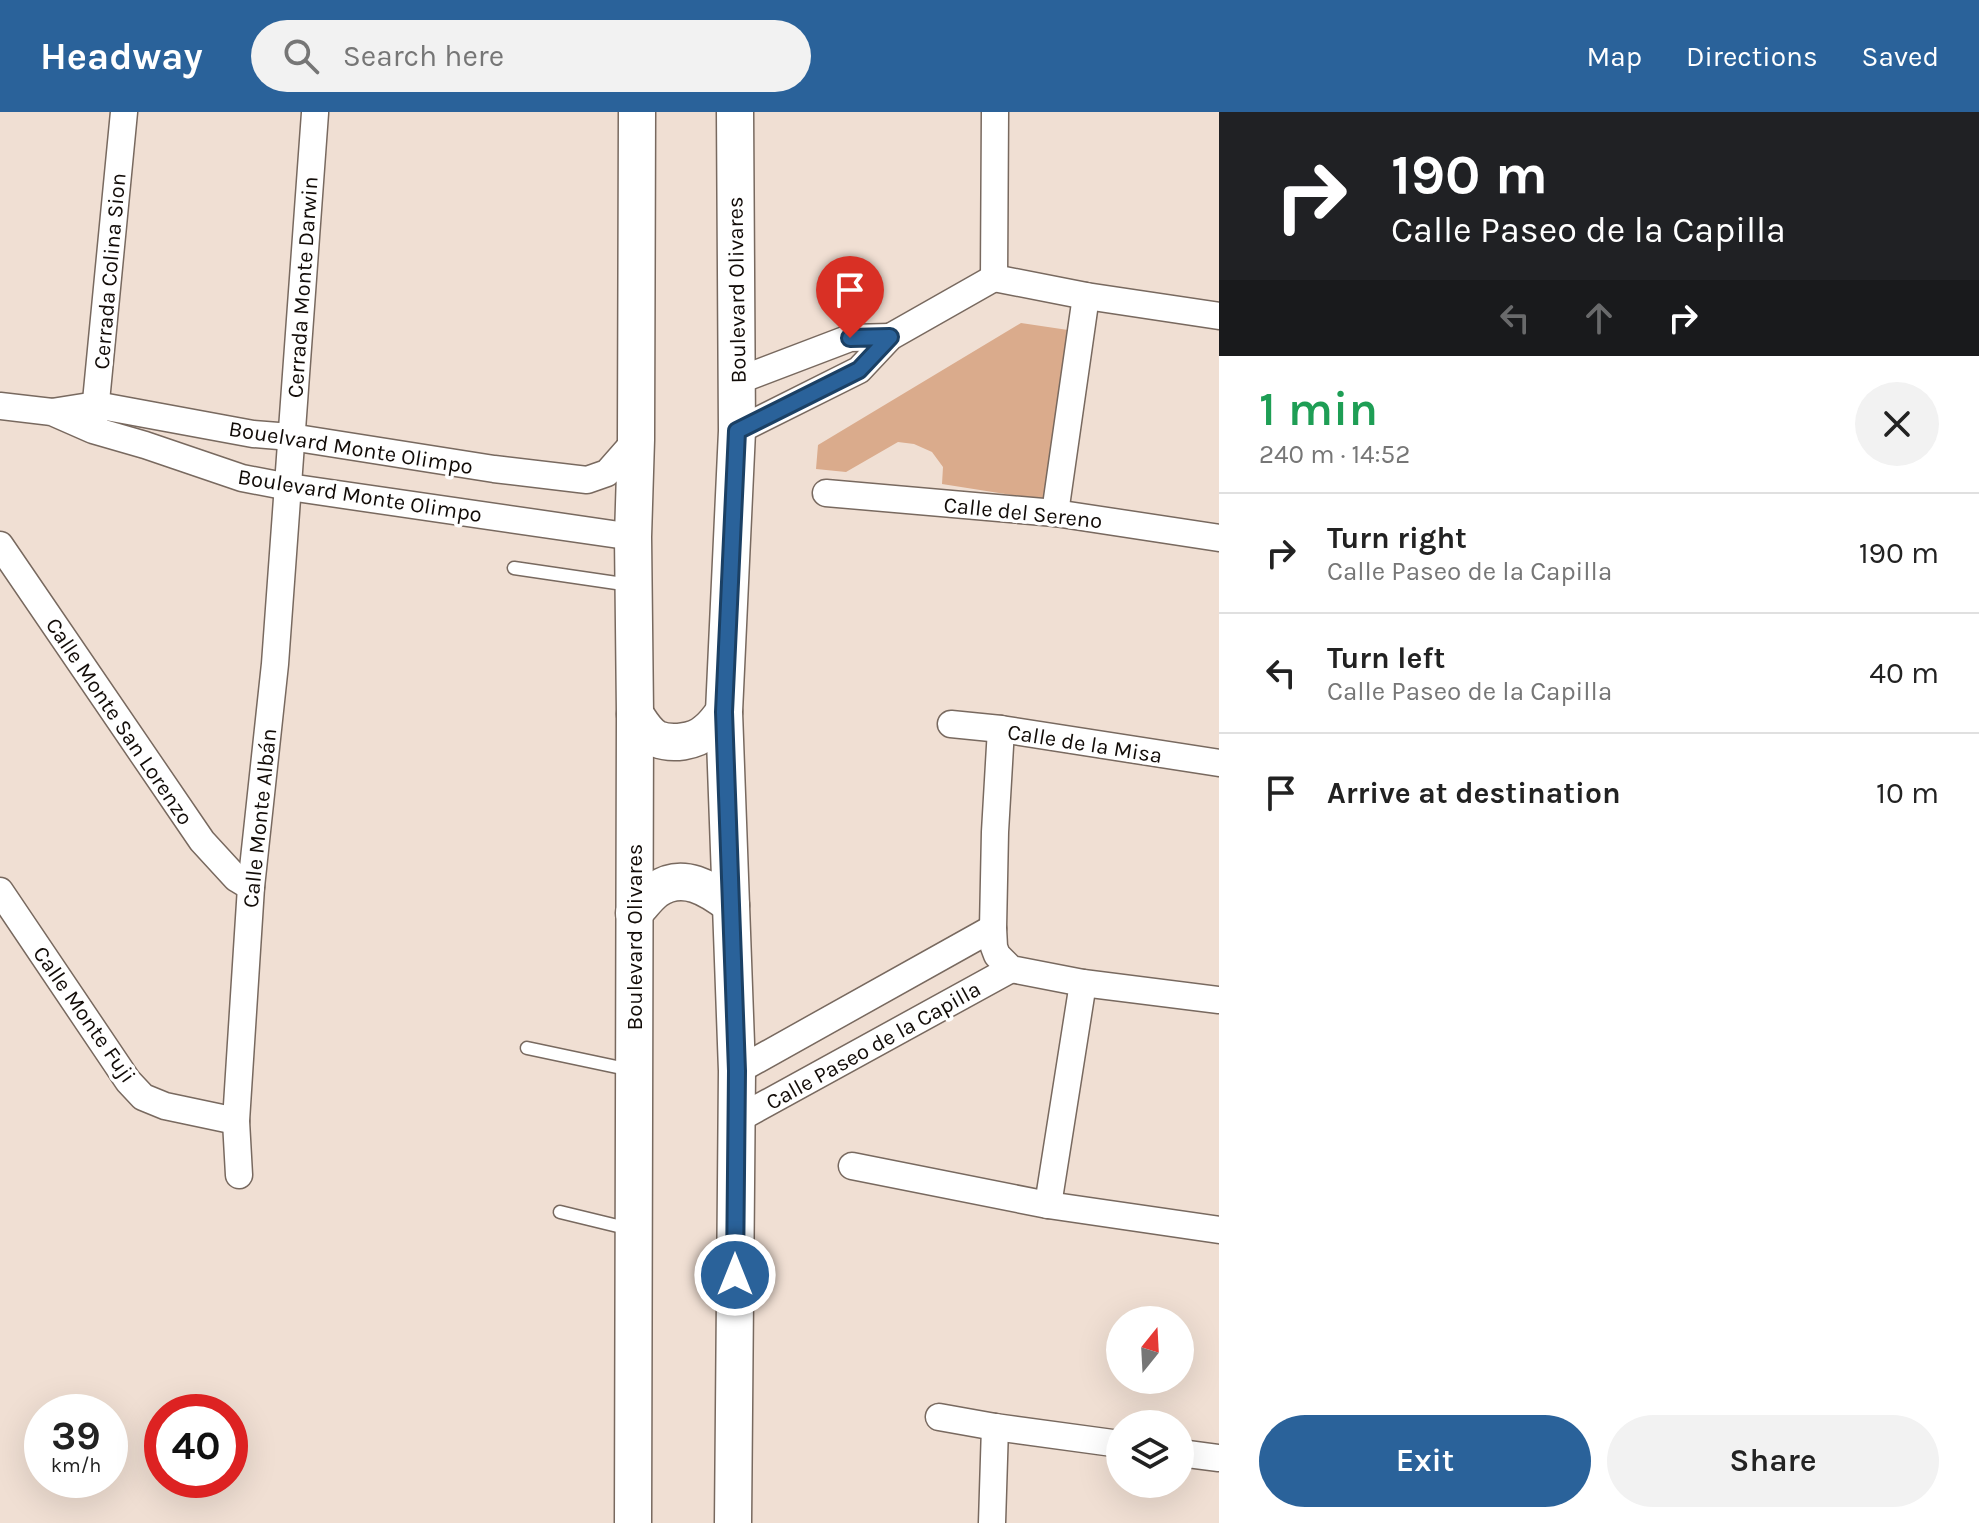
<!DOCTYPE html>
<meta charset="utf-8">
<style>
body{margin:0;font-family:Karla,sans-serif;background:#f2f2f2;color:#222;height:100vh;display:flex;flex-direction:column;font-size:30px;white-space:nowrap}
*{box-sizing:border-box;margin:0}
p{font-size:26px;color:#767676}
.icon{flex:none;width:44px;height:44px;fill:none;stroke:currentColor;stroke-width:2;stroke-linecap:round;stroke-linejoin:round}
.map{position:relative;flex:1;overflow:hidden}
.panel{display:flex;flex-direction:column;background:#fff;width:760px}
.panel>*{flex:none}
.banner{background:#202124;color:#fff;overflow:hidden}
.needle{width:52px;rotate:18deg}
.tools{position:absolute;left:1106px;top:1194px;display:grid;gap:16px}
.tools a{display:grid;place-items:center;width:88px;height:88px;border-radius:50%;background:#fff;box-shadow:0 8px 32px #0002;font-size:40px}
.speed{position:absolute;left:24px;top:1282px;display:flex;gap:16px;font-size:40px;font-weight:700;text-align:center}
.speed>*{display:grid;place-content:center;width:104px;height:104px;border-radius:50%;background:#fff;box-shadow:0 8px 32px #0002;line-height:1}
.speed small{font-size:20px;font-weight:400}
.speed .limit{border:12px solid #d22;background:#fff;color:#111}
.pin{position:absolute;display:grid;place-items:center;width:68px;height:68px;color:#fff;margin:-82px -34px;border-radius:50% 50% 50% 0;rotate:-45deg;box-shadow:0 0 8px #0007}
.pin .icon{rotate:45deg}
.me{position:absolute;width:88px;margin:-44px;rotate:0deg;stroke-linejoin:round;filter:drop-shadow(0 0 6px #0008)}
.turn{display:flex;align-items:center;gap:28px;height:168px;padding:0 40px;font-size:36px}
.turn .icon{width:104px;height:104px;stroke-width:2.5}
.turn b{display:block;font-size:56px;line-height:68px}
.lanes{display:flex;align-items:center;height:76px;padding:0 40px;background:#0003;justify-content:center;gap:40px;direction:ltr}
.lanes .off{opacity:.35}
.round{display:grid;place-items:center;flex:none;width:84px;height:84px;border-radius:42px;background:#f2f2f2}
.headline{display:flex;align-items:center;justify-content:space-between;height:136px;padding:0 40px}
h1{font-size:48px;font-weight:600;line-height:60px;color:#1e9e55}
.cta{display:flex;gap:16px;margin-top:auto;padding:16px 40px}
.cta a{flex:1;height:92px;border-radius:48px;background:#2a629a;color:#fff;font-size:32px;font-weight:600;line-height:92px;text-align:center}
.cta a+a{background:#f2f2f2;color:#222}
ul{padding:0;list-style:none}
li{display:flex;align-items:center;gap:24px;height:120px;padding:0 40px;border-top:2px solid #e0e0e0}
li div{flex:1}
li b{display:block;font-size:30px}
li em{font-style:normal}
header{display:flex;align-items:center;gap:48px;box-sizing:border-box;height:112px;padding:0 40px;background:#2a629a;color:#fff}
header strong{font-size:38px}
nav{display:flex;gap:44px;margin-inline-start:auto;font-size:28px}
.search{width:560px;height:72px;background:#f2f2f2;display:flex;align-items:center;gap:20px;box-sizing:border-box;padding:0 28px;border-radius:44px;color:#767676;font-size:30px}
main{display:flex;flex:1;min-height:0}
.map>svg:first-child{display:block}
</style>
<header>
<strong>Headway</strong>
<div class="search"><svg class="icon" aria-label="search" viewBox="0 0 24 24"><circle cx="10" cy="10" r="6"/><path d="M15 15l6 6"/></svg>Search here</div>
<nav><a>Map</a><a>Directions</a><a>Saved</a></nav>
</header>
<main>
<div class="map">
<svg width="1219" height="1411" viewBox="0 0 1219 1411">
<rect width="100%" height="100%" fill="#f0dfd3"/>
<polygon fill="#daab8c" points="1021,211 1068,218 1044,388 942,372 943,355 932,340 914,332 898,330 846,360 816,357 818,333"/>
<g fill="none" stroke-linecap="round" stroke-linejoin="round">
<g stroke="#78695f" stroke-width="15">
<g id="lane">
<polyline points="514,456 630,473"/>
<polyline points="527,936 631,958"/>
<polyline points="560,1100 630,1117"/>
</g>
</g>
<g stroke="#78695f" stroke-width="29">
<g id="street">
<polyline points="994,166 1086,184 1219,204"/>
<polyline points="994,166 995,0"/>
<polyline points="737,269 850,226 890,225"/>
<polyline points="0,294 52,300 93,318 145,333 242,366 289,375 633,425"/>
<polyline points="52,300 96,293 253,322 291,325 494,357 587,368 607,361 636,328"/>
<polyline points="94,310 124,0"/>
<polyline points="737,319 859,258 890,225 994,166"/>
<polyline points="826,381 1055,401 1219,426"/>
<polyline points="1055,401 1086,184"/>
<polyline points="0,433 202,729 236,766 251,775"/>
<polyline points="951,612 1001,617 1219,651"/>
<polyline points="1001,617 995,720 993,816 994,835 997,843 1011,857 1083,871 1219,888"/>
<polyline points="0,779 128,969 143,985 165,994 236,1009"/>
<polyline points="737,959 993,816"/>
<polyline points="736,1008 1011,857"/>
<polyline points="852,1054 1048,1093 1219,1118"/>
<polyline points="239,1063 236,1009 251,775 275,552 315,1"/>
<polyline points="1048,1093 1083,871"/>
<polyline points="939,1305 995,1315 1120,1332"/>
<polyline points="1180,1341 1219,1346"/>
<polyline points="992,1411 995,1315"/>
</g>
</g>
<g stroke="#78695f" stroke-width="39">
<g id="secondary">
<path d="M 635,602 C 641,611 647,622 657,627 C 672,633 695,630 707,619 C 714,614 719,606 724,600"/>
<path d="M 634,801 C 641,794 648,784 656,778 C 683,759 710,777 731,793"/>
<polyline points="633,1411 635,602 633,425 636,328 637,0"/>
<polyline points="733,1411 737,959 724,600 737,319 735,0"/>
</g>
</g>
<use href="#lane" stroke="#fff" stroke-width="12"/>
<use href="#street" stroke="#fff" stroke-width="26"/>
<use href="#secondary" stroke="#fff" stroke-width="36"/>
</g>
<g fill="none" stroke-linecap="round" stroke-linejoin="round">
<g stroke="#1b4064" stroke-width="20">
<polyline id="route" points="735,1163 737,959 724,600 737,319 859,258 890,225 850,226"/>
</g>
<use href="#route" stroke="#2a629a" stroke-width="14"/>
</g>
<g text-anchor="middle" stroke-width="7" stroke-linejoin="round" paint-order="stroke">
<g font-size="22" fill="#120c08" stroke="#fff">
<text transform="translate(109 159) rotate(-85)" y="8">Cerrada Colina Sion</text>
<text transform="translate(302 175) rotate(-86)" y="8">Cerrada Monte Darwin</text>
<text transform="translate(736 178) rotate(-91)" y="8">Boulevard Olivares</text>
<text transform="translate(351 335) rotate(9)" y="8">Bouelvard Monte Olimpo</text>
<text transform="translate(360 383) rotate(9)" y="8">Boulevard Monte Olimpo</text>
<text transform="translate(1023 400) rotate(6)" y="8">Calle del Sereno</text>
<text transform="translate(120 609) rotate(56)" y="8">Calle Monte San Lorenzo</text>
<text transform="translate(1085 631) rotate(9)" y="8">Calle de la Misa</text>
<text transform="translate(259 706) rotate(-84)" y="8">Calle Monte Albán</text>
<text transform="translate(634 825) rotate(-90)" y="8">Boulevard Olivares</text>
<text transform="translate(85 902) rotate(55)" y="8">Calle Monte Fuji</text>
<text transform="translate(873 933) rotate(-29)" y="8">Calle Paseo de la Capilla</text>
</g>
</g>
</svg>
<div class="tools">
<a><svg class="needle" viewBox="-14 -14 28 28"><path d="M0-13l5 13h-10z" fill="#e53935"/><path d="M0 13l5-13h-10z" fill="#767676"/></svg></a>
<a><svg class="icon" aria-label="layers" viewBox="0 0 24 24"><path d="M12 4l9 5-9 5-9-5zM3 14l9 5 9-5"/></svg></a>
</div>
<div class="speed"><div>39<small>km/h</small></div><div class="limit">40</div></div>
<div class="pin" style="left:850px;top:226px;background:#d93025"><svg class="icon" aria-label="arrive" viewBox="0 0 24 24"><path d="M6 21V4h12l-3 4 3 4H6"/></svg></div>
<svg class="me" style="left:735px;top:1163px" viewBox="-20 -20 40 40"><circle r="17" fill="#2a629a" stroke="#fff" stroke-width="3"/><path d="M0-11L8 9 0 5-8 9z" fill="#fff"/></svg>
</div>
<section class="panel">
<div class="banner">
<div class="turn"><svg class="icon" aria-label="right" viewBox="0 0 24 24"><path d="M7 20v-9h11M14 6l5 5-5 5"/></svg><div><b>190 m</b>Calle Paseo de la Capilla</div></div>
<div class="lanes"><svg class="icon off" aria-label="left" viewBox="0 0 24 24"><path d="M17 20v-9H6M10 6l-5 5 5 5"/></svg><svg class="icon off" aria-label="ahead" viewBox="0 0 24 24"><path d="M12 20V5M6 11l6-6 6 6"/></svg><svg class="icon" aria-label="right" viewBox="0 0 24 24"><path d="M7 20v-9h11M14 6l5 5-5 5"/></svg></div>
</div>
<div class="headline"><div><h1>1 min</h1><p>240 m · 14:52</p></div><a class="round"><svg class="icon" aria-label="close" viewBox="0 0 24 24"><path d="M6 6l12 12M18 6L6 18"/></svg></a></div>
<ul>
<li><svg class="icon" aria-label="right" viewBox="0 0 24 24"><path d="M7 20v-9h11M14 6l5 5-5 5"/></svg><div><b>Turn right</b><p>Calle Paseo de la Capilla</p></div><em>190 m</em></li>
<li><svg class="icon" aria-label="left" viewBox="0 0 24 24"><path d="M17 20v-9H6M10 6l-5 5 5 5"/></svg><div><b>Turn left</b><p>Calle Paseo de la Capilla</p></div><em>40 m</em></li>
<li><svg class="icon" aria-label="arrive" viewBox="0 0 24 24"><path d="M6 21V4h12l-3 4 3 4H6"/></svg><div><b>Arrive at destination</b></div><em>10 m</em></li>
</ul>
<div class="cta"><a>Exit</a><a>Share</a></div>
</section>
</main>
